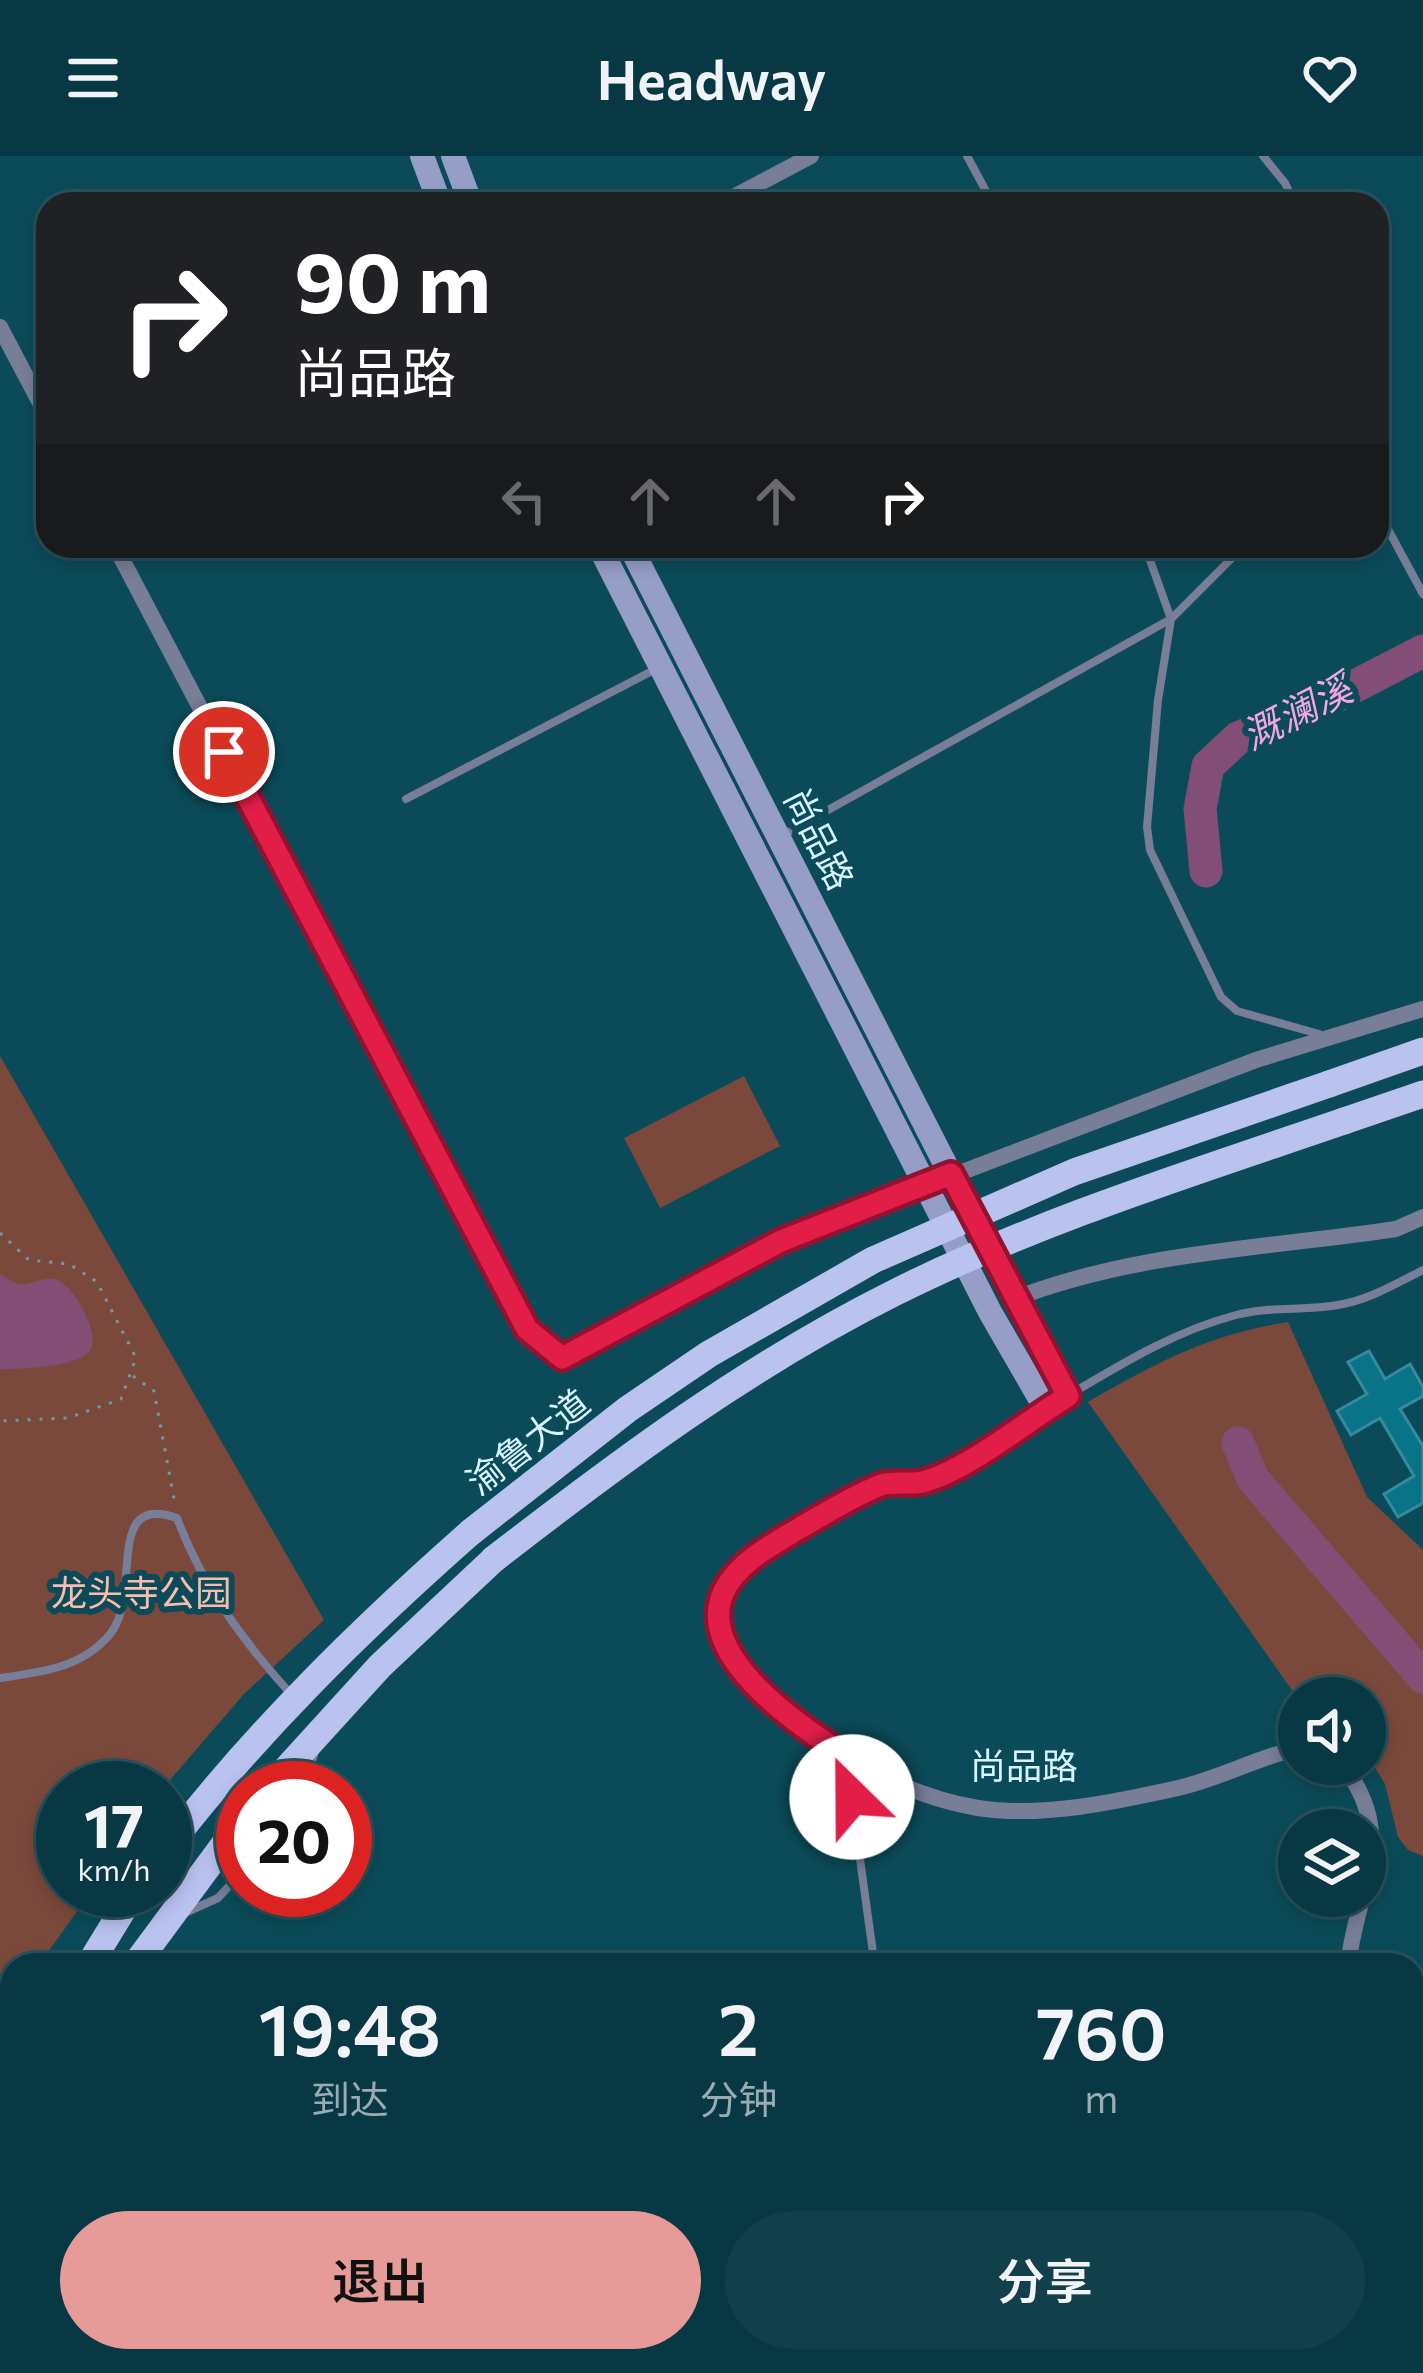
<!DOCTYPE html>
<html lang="zh">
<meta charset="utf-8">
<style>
body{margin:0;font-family:Commissioner,"Noto Sans SC",sans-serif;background:#113f4a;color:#f1f3f6;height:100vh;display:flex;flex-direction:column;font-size:45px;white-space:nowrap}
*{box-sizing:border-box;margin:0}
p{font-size:39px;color:#98acb2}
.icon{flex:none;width:66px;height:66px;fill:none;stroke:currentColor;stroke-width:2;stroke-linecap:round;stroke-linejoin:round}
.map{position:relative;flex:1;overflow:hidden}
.drawer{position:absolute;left:0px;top:1797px;width:1425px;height:420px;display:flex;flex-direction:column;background:#083843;border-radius:36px 36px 0 0;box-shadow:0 6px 18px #0003,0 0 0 3px #29525c}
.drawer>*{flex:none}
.banner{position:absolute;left:36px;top:36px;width:1353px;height:366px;border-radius:36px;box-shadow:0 6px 18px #0003,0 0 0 3px #29525c;background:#202124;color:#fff;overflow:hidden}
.tools{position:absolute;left:1278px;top:1521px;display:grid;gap:24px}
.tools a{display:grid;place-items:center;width:108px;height:108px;border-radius:50%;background:#083843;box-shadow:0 6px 18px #0003,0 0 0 3px #29525c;font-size:60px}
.speed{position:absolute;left:36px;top:1605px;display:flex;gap:24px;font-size:60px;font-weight:700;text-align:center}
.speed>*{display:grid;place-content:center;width:156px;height:156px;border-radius:50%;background:#083843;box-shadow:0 6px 18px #0003,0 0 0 3px #29525c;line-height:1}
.speed small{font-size:30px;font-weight:400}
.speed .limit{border:18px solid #d22;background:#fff;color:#111}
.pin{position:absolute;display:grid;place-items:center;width:102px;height:102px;color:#fff;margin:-51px;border:6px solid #fff;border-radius:50%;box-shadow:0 3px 12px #0007}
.me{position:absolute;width:132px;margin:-66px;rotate:337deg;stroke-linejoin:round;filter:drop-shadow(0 0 9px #0008)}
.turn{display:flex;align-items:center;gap:42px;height:252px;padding:0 60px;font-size:54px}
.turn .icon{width:156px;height:156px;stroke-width:2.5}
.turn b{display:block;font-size:84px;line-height:102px}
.lanes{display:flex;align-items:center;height:114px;padding:0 60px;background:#0003;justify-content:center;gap:60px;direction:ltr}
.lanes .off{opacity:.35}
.eta{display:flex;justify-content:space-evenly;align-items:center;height:204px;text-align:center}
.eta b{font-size:72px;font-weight:600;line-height:84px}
.cta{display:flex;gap:24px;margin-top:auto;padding:24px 60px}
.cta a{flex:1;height:138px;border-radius:72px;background:#e69b98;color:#111;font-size:48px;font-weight:600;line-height:138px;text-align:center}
.cta a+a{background:#113f4a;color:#f1f3f6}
header{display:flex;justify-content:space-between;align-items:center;height:156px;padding:0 60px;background:#083843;font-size:54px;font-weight:600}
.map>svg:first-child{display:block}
</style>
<header><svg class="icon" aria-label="menu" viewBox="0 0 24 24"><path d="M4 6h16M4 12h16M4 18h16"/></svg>Headway<svg class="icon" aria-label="heart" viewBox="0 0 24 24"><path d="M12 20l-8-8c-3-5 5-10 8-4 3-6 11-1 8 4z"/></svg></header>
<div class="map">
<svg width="1423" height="2217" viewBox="0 0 1423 2217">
<rect width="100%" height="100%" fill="#0b4b59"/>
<g fill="#7a493b">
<polygon points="0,900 324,1464 244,1538 163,1632 63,1632 63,1734 92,1734 39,1809 12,1809 12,1848 0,1866"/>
<polygon points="744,920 780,990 660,1052 624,982"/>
<path d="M 1288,1166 L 1367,1341 L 1423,1394 L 1423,1700 L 1408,1694 L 1398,1681 L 1385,1628 L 1365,1595 L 1365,1542 L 1299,1544 L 1088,1246 C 1155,1207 1210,1178 1288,1166 Z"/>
</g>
<path fill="#824e76" d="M 0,1118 L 17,1128 C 30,1130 41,1121 54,1123 C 72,1125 100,1176 91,1193 C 80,1212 20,1213 0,1213 Z"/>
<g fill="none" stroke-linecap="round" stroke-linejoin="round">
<g stroke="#824e76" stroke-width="33">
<polyline points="1206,715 1200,653 1208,610 1238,582 1336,540 1423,495"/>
<polyline points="1238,1287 1253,1323 1423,1521"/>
</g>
</g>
<polygon fill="#097387" stroke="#368a9e" stroke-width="3" points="1369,1195 1385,1223 1410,1208 1423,1231 1423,1240 1400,1253 1423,1290 1423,1347 1398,1361 1384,1338 1414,1320 1380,1262 1351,1279 1337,1255 1367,1238 1348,1206"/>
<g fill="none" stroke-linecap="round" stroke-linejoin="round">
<g stroke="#6d9ca8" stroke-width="3" stroke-dasharray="3 9" stroke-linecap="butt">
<polyline points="0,1077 29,1104 69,1108 97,1126 136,1202 121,1243 68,1262 0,1265"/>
<polyline points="133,1220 154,1235 175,1348"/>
</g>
<g stroke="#797e98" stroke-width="8">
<polyline points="967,0 993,48"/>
<polyline points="1263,0 1285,27 1295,48"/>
<polyline points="1377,353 1423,438"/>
<polyline points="1145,390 1171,463 1158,544 1147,671 1150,694 1221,841 1237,855 1319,878"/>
<polyline points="406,643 654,514"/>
<polyline points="785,678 1171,463 1244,390"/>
<path d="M 1069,1239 C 1123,1207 1175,1175 1236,1159 C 1270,1150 1304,1155 1338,1149 C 1369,1144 1395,1128 1423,1114"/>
<path d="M 0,1522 C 41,1516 83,1512 111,1477 C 142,1436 104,1336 177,1362 C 202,1429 242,1484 290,1537"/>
<polyline points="846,1602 874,1804"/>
<polyline points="303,1632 314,1599"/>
<polyline points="187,1756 218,1742 243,1715"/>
</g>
<g stroke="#797e98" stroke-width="16">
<polyline points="720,48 811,0"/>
<polyline points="0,171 48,262"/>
<polyline points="115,390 527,1173 562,1202 781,1085 1256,904 1423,853"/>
<path d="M 1014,1143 C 1134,1096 1270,1092 1396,1073 L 1423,1061"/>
<path d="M 1053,1249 C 1013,1273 972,1311 928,1325 C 913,1329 897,1324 883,1329 C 843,1342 754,1393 730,1426 C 705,1459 728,1498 751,1524 C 803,1585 899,1639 978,1652 C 1042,1662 1115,1646 1178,1632 C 1219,1623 1258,1601 1299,1592"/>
<path d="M 1342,1608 C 1399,1680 1357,1732 1348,1809"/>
<polyline points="1413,1975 1423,1970"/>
<polyline points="1348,2205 1349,2217"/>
</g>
<g stroke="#969ec7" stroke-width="24">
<polyline points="422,0 440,48"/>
<polyline points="453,0 471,48"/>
<polyline points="599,390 990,1156 1046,1253"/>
<polyline points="630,390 1014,1143 1068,1240"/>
</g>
<g stroke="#bac3f0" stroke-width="27">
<polyline points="1329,928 1423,895"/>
<polyline points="1344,965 1423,938"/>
<polyline points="269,1632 380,1510 494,1403"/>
<path d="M 165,1694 C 255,1577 360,1474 471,1376"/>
<polyline points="89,1809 135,1734"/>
<polyline points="135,1809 243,1663"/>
<polyline points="0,1914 12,1902"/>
<polyline points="0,1947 12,1929"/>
<polyline points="0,2006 12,1989"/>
</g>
<g stroke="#bac3f0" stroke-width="27">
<polyline points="471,1376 628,1253 709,1198 873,1104 1074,1016 1329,928"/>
<path d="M 494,1403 C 623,1303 748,1210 894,1137 C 1038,1065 1192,1017 1344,965"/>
</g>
</g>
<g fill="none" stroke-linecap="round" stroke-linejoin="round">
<g stroke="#92132f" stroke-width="30">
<path id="route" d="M 224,596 L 527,1173 L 562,1202 L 781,1085 L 951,1018 L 1068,1240 C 1028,1264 969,1313 926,1325 C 911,1330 896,1324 881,1329 C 853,1340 826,1357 800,1372 C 775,1387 744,1403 728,1428 C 685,1495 800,1570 846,1600 L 852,1641"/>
</g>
<use href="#route" stroke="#e11d48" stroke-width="21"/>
</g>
<g text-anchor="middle" stroke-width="12" stroke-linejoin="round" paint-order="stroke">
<g font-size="36" fill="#d8f5fd" stroke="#0b4b59">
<text transform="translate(819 683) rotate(63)" y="13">尚品路</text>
<text transform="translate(528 1286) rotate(-38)" y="13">渝鲁大道</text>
<text x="1024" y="1623">尚品路</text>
</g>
<g font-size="36" fill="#f8bdad" stroke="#0b4b59">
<text x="141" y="1450">龙头寺公园</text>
</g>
<g font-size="39" font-style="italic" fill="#f5a6e2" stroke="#0b4b59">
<text transform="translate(1297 556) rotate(-27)" y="14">溉澜溪</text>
</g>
</g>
</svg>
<div class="tools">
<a><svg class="icon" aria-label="sound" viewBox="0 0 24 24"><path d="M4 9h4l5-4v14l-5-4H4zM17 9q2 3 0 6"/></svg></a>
<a><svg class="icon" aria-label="layers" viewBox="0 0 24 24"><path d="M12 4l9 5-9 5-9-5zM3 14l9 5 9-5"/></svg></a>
</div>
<div class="speed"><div>17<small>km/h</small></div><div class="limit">20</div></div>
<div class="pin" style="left:224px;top:596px;background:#d93025"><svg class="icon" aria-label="arrive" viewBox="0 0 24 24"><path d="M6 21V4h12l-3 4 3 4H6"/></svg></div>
<svg class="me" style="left:852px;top:1641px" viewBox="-20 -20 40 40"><circle r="19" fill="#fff"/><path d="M0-13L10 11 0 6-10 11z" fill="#e11d48"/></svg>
<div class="banner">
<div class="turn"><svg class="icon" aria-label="right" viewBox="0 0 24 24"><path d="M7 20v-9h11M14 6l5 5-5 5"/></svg><div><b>90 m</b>尚品路</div></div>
<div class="lanes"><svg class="icon off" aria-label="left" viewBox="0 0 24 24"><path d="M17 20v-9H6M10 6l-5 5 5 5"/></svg><svg class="icon off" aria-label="ahead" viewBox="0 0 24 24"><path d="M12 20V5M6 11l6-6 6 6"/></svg><svg class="icon off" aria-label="ahead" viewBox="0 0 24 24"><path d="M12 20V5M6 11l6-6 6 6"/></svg><svg class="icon" aria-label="right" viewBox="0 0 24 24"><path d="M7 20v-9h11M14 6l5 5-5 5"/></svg></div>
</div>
<section class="drawer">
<div class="eta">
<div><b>19:48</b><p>到达</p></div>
<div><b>2</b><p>分钟</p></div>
<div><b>760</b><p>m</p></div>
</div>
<div class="cta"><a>退出</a><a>分享</a></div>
</section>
</div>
